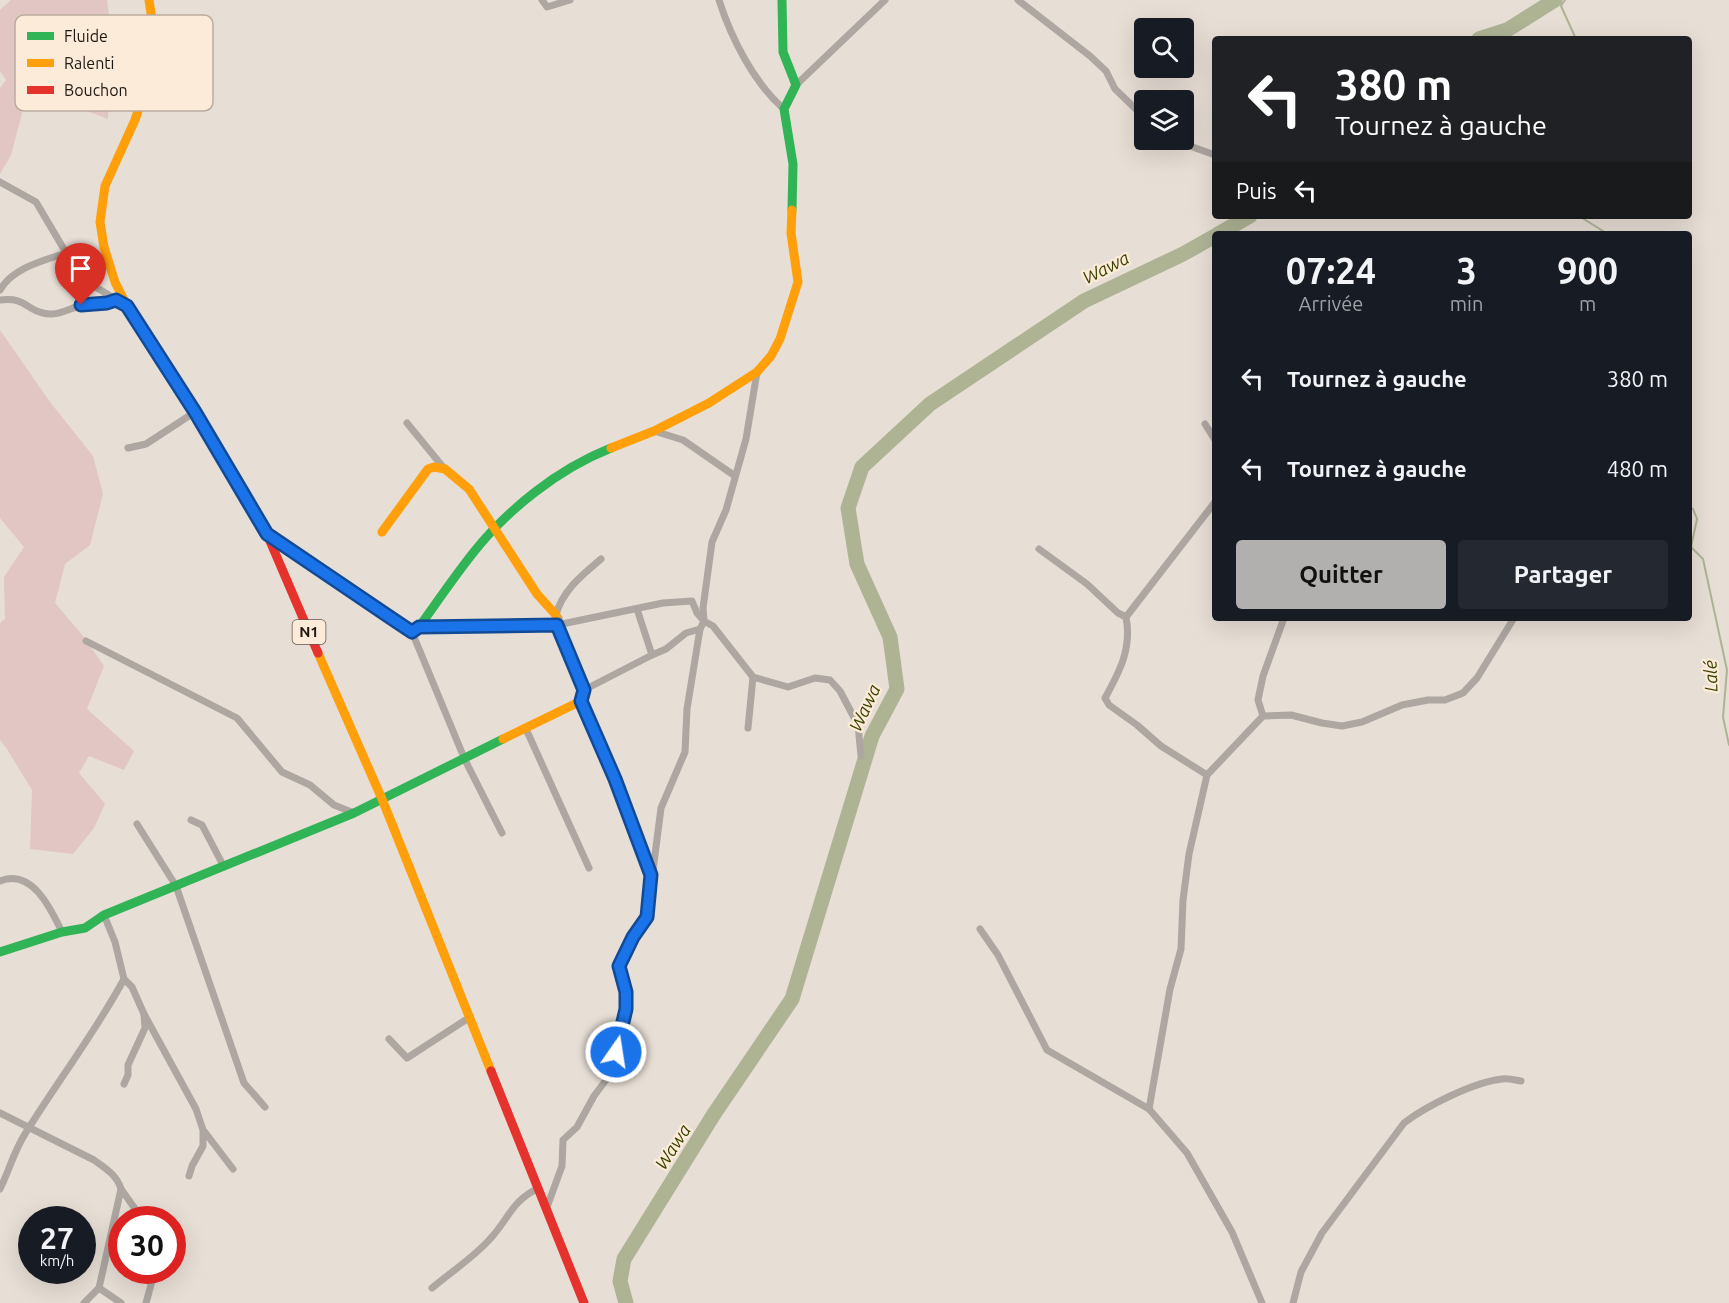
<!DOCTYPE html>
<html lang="fr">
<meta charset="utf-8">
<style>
body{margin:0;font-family:Ubuntu,sans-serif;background:#242831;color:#f1f3f6;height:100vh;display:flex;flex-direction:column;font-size:22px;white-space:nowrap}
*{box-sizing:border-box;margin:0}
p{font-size:20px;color:#9ea1a6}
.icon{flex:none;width:33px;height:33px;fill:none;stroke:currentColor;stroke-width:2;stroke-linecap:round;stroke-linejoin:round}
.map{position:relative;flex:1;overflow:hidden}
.side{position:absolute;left:1212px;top:231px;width:480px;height:390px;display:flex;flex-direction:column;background:#171b24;border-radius:6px;box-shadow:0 6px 24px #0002}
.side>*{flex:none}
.hud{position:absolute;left:1212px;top:36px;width:480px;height:183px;border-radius:6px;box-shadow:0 6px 24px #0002;background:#202124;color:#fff;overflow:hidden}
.fabs{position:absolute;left:1134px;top:18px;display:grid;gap:12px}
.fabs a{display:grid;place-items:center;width:60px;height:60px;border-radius:6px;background:#171b24;box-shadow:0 6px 24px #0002;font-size:30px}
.speed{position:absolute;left:18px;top:1206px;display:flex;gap:12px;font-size:30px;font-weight:700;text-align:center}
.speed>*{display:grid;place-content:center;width:78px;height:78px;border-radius:50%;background:#171b24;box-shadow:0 6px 24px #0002;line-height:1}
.speed small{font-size:15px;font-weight:400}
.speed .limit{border:9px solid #d22;background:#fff;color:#111}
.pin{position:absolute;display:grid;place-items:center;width:51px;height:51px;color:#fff;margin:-62px -26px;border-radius:50% 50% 50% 0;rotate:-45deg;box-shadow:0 0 6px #0007}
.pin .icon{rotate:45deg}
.me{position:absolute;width:66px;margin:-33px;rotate:13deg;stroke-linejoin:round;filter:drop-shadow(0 0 4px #0008)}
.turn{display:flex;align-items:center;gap:21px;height:126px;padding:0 24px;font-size:27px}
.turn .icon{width:78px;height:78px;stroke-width:2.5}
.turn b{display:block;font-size:42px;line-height:51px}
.then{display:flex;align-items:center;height:57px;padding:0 24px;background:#0003;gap:12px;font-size:22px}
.eta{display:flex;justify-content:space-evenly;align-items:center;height:102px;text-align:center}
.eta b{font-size:36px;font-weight:600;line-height:42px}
.primary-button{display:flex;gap:12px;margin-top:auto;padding:12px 24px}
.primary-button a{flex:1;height:69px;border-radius:6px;background:#b2b0ae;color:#111;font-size:24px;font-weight:600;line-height:69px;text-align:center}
.primary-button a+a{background:#242831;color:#f1f3f6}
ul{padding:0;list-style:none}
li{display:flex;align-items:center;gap:18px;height:90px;padding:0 24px}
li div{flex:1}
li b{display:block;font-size:22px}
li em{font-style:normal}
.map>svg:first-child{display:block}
</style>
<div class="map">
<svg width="1729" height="1303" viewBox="0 0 1729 1303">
<rect width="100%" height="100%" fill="#e7ded5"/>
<g fill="#e2c6c4">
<polygon points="11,0 107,0 110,24 108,119 33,90 25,102 11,155 0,174 0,88 6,80 0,71 0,10"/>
<polygon points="0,330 50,402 93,456 103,494 90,545 65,564 55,603 84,637 104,666 87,709 134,751 124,770 89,756 79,773 105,804 94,828 73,854 30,849 32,790 7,749 0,740 0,623 5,619 4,577 24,547 0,518"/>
</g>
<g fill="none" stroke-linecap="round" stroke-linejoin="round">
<g stroke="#aeb394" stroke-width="2">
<polyline points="1565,0 1561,6 1576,39"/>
<polyline points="1579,216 1603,231 1605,234"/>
<polyline points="1689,508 1693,509 1697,519 1691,547 1703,559 1727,670 1723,717 1729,745"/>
</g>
<g stroke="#aeb394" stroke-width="15">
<polyline points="1479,39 1507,30 1555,0"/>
<polyline points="1218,234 1250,216"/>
<polyline points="626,1303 620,1281 624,1259 714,1114 792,999 872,736 897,689 890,637 857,564 848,508 862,467 930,404 1084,301 1183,254 1215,236"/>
</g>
<g stroke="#ada6a1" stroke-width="7">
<polyline points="542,0 547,7 570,0"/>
<path d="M 719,0 C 731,38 754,83 784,109"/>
<polyline points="1018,0 1090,56 1106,71 1115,89 1144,117"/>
<polyline points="796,85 885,0"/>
<polyline points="1173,140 1215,155"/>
<polyline points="0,182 36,202 81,278 125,305"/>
<path d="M 0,290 C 13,268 42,261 66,253"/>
<path d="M 0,300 C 27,297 24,309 43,313 C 58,317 69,308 83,305 C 95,304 105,305 115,300"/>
<polyline points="757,372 746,439 726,510 712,542 703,608 704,621 713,626 753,677 788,687 815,678 830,680 840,691 858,725 861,756"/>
<polyline points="407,423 443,467"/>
<polyline points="1205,424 1215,440"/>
<polyline points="654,431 683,440 735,476"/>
<polyline points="128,448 146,444 195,412"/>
<polyline points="1039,549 1087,584 1118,613 1126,617"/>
<polyline points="637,609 652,655"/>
<path d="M 559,618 L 556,615 C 562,591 582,575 601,559"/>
<polyline points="419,627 557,625 663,603 692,601 697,613 704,621 700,629 687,709 685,752 661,808 647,917 633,937 619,966 626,992 626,1009 609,1076 594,1096 577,1127 563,1140 562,1166 547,1207"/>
<polyline points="412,632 465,760 502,833"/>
<polyline points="86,641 237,718 282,772 310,785 334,805 354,813"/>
<polyline points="584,690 652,655 666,649 686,633 700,629"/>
<polyline points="581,701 615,779 651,874"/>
<polyline points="1263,716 1258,700 1263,676 1284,618"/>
<polyline points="748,728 753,677"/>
<polyline points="526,729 589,868"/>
<path d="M 1207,775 L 1161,746 L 1137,725 L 1109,705 L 1105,698 C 1120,671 1132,648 1126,617 L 1215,502"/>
<polyline points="191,820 202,825 224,867"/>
<polyline points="137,824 176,886 244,1083 265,1107"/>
<path d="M 0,881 C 32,868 51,909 62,932"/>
<polyline points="980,929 998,955 1047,1050 1149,1109 1187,1153 1232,1232 1262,1303"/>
<polyline points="144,1014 196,1109 203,1130 203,1146 192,1166 189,1176"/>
<polyline points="389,1039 407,1058 470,1017"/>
<polyline points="124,1084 128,1075 128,1065 145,1028 144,1014 132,987 124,979"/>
<polyline points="1149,1109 1170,989 1181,949 1183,900 1189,854 1207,775 1263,716 1291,715 1322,723 1342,726 1362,722 1402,705 1428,700 1445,700 1463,693 1477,678 1514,618"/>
<path d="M 0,1113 L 94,1160 C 105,1168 117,1175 121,1189 L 99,1288 L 84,1303"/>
<polyline points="204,1131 233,1169"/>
<path d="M 0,1189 C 9,1171 14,1151 25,1134 C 57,1082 95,1033 124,979 L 115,942 L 104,915"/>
<polyline points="121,1189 143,1220"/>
<polyline points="99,1288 121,1303"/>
<path d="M 432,1288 C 451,1272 474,1257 490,1239 C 508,1220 512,1200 539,1188"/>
<polyline points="146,1303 155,1270"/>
<path d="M 1293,1303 L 1301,1272 L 1322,1233 L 1404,1123 C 1426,1106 1474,1082 1502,1079 C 1508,1078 1515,1080 1521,1081"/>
</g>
<g stroke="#30b455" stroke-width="9">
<polyline points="782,0 783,52 796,85 784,109 793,164 792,210"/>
<path d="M 267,534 L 412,632 L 419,627 C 437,602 454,577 473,553 C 508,509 558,469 611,448"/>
<polyline points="0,952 62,932 85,928 104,915 354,813 503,739"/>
</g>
<g stroke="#ff9f0a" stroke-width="9">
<polyline points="149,0 156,45 153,65 135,120 105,186 100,222 104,247 115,282 127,306 210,438"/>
<polyline points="611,448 654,431 709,403 757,372 771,356 780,339 798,282 791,233 792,210"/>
<polyline points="382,532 428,469 434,467 445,469 469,489 537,594 556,615 557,625 584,690 581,701 503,739"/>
<polyline points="318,653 382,799 491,1071"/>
</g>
<g stroke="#e5322d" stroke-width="9">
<polyline points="210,438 267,534 318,653"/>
<polyline points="491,1071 584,1303"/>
</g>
</g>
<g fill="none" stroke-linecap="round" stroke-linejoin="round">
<g stroke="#114b97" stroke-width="15">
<polyline id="route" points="81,305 107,303 116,300 127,306 195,412 267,534 394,620 412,632 419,627 557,625 584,690 581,701 615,779 651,875 647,917 633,937 619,966 626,992 626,1009 616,1052"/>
</g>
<use href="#route" stroke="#1a73e8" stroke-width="10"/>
</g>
<g text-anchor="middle" stroke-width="4.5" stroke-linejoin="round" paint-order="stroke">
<rect fill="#fdebda" stroke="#61574e" stroke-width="1.5" x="292.5" y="620" width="33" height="24" rx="4.5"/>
<g font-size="15" font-weight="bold" fill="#1e1812">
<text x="309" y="637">N1</text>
</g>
<g font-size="18" font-style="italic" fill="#3a4500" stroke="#fdebda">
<text transform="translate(1106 268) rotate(-27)" y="6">Wawa</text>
<text transform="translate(1711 676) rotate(-92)" y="6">Lalé</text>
<text transform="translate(865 708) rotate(-65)" y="6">Wawa</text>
<text transform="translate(673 1147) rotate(-57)" y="6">Wawa</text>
</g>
</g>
<rect x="15" y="15" width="198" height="96" rx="9" fill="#fdebda" stroke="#baac9e" stroke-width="1.5"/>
<rect x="27" y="32" width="27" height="8" fill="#30b455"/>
<rect x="27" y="59" width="27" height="8" fill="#ff9f0a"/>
<rect x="27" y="86" width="27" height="8" fill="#e5322d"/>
<g font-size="16" fill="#1e1812">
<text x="64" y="42">Fluide</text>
<text x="64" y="69">Ralenti</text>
<text x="64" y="96">Bouchon</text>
</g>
</svg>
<div class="fabs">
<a><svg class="icon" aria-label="search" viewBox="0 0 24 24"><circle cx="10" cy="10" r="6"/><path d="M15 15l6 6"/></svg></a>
<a><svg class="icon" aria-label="layers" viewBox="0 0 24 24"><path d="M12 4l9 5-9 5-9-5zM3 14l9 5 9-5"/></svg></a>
</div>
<div class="speed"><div>27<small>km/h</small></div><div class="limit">30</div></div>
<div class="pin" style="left:81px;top:305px;background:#d93025"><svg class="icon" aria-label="arrive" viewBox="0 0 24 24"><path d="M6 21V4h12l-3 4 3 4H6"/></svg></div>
<svg class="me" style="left:616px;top:1052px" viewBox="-20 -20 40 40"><circle r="17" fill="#1a73e8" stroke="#fff" stroke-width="3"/><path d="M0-11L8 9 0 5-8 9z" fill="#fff"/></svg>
<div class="hud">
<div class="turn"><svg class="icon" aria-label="left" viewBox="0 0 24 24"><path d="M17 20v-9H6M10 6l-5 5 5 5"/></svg><div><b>380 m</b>Tournez à gauche</div></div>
<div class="then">Puis<svg class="icon" aria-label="left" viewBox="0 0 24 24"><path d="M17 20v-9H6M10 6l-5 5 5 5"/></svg></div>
</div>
<section class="side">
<div class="eta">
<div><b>07:24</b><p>Arrivée</p></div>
<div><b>3</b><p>min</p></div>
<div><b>900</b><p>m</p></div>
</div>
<ul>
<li><svg class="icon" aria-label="left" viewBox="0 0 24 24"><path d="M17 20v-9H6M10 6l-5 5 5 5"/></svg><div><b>Tournez à gauche</b></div><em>380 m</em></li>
<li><svg class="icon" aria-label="left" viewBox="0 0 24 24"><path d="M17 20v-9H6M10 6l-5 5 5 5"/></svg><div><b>Tournez à gauche</b></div><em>480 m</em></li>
</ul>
<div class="primary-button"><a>Quitter</a><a>Partager</a></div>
</section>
</div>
